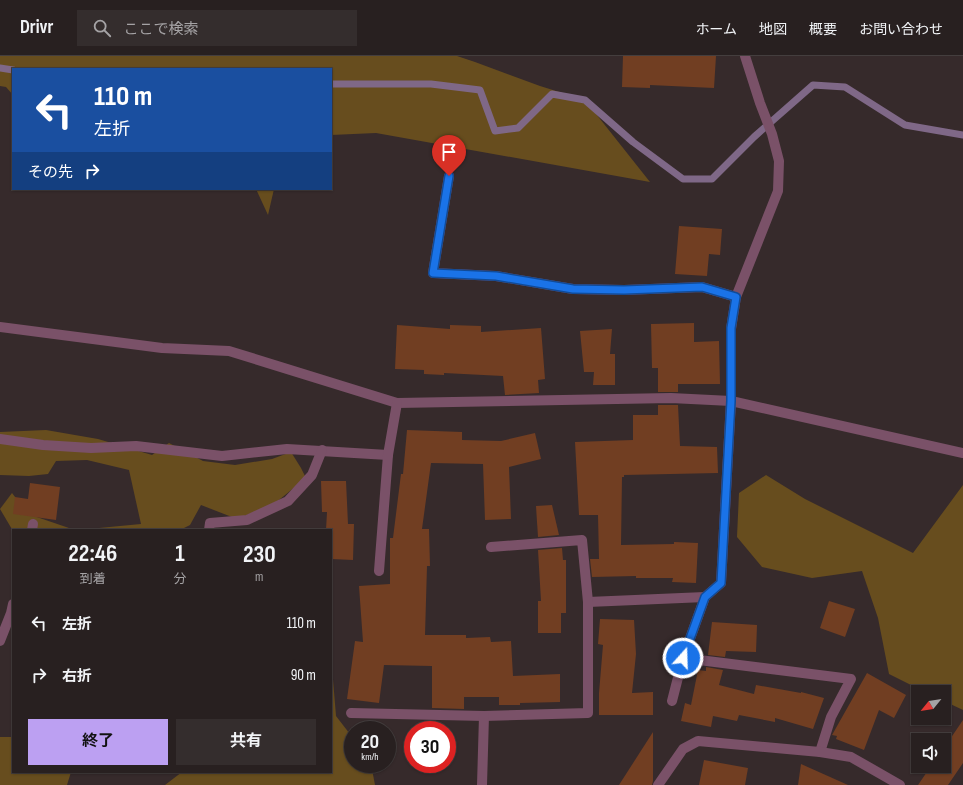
<!DOCTYPE html>
<html lang="ja">
<meta charset="utf-8">
<style>
body{margin:0;font-family:"Sofia Sans Condensed","Noto Sans JP",sans-serif;background:#342d2d;color:#f1f3f6;height:100vh;display:flex;flex-direction:column;font-size:15px;white-space:nowrap}
*{box-sizing:border-box;margin:0}
p{font-size:13px;color:#a5a3a5}
.icon{flex:none;width:22px;height:22px;fill:none;stroke:currentColor;stroke-width:2;stroke-linecap:round;stroke-linejoin:round}
.map{position:relative;flex:1;overflow:hidden}
.sheet{position:absolute;left:12px;top:473px;width:320px;height:244px;display:flex;flex-direction:column;background:#282020;border-radius:0px;box-shadow:0 1px 3px #0004,0 0 0 1px #443e3e}
.sheet>*{flex:none}
.banner{position:absolute;left:12px;top:12px;width:320px;height:122px;border-radius:0px;box-shadow:0 1px 3px #0004,0 0 0 1px #443e3e;background:#1a4fa0;color:#fff;overflow:hidden}
.needle{width:26px;rotate:240deg}
.fabs{position:absolute;left:911px;top:629px;display:grid;gap:8px}
.fabs a{display:grid;place-items:center;width:40px;height:40px;border-radius:0px;background:#282020;box-shadow:0 1px 3px #0004,0 0 0 1px #443e3e;font-size:20px}
.speed{position:absolute;left:344px;top:665px;display:flex;gap:8px;font-size:20px;font-weight:700;text-align:center}
.speed>*{display:grid;place-content:center;width:52px;height:52px;border-radius:50%;background:#282020;box-shadow:0 1px 3px #0004,0 0 0 1px #443e3e;line-height:1}
.speed small{font-size:10px;font-weight:400}
.speed .limit{border:6px solid #d22;background:#fff;color:#111}
.pin{position:absolute;display:grid;place-items:center;width:34px;height:34px;color:#fff;margin:-41px -17px;border-radius:50% 50% 50% 0;rotate:-45deg;box-shadow:0 0 4px #0007}
.pin .icon{rotate:45deg}
.me{position:absolute;width:44px;margin:-22px;rotate:20deg;stroke-linejoin:round;filter:drop-shadow(0 0 3px #0008)}
.turn{display:flex;align-items:center;gap:14px;height:84px;padding:0 16px;font-size:18px}
.turn .icon{width:52px;height:52px;stroke-width:2.5}
.turn b{display:block;font-size:28px;line-height:34px}
.then{display:flex;align-items:center;height:38px;padding:0 16px;background:#0003;gap:8px;font-size:15px}
.eta{display:flex;justify-content:space-evenly;align-items:center;height:68px;text-align:center}
.eta b{font-size:24px;font-weight:700;line-height:28px}
.primary-button{display:flex;gap:8px;margin-top:auto;padding:8px 16px}
.primary-button a{flex:1;height:46px;border-radius:0px;background:#bca0f2;color:#111;font-size:16px;font-weight:700;line-height:46px;text-align:center}
.primary-button a+a{background:#342d2d;color:#f1f3f6}
ul{padding:0;list-style:none}
li{display:flex;align-items:center;gap:12px;height:52px;padding:0 16px}
li div{flex:1}
li b{display:block;font-size:15px}
li em{font-style:normal}
header{display:flex;align-items:center;gap:24px;box-sizing:border-box;height:56px;padding:0 20px;background:#282020;border-bottom:1px solid #443e3e}
header strong{font-size:19px}
nav{display:flex;gap:22px;margin-inline-start:auto;font-size:14px}
.search{width:280px;height:36px;background:#342d2d;display:flex;align-items:center;gap:10px;box-sizing:border-box;padding:0 14px;border-radius:0px;color:#a5a3a5;font-size:15px}
.map>svg:first-child{display:block}
</style>
<header>
<strong>Drivr</strong>
<div class="search"><svg class="icon" aria-label="search" viewBox="0 0 24 24"><circle cx="10" cy="10" r="6"/><path d="M15 15l6 6"/></svg>ここで検索</div>
<nav><a>ホーム</a><a>地図</a><a>概要</a><a>お問い合わせ</a></nav>
</header>
<div class="map">
<svg width="963" height="729" viewBox="0 0 963 729">
<rect width="100%" height="100%" fill="#362a2b"/>
<g fill="#674d1e">
<polygon points="0,0 457,0 475,6 540,30 585,44 650,126 376,77 331,79 331,13 13,13 13,39 6,31 0,30"/>
<polygon points="256,133 274,133 268,159"/>
<polygon points="46,374 98,383 152,399 169,387 203,405 235,409 272,403 291,396 301,412 306,422 274,448 237,463 201,449 190,469 180,474 13,475 0,453 12,437 28,458 69,472 99,472 141,468 129,414 87,404 56,405 48,418 29,420 0,419 0,376"/>
<polygon points="766,419 805,443 913,497 963,429 963,654 944,645 944,636 925,636 889,618 878,562 862,515 812,522 762,511 737,481 739,437"/>
<polygon points="331,599 336,660 353,682 353,708 371,708 375,729 165,729 182,716 331,716"/>
<polygon points="0,681 13,681 13,716 71,716 67,729 0,729"/>
</g>
<g fill="none" stroke-linecap="round" stroke-linejoin="round">
<g stroke="#7f6887" stroke-width="7">
<polyline points="0,12 13,14"/>
<polyline points="331,28 431,28 480,34 495,75 518,72 552,38 585,44 633,86 683,123 712,123 754,81 813,29 845,31 905,69 963,79"/>
</g>
</g>
<g fill="#713e22">
<polygon points="623,0 716,0 714,32 650,29 650,32 622,31"/>
<polygon points="679,170 722,173 720,199 709,198 707,220 675,218"/>
<polygon points="694,267 694,286 719,285 720,328 678,328 678,336 658,336 658,312 652,312 651,268"/>
<polygon points="397,269 450,273 450,269 481,270 481,276 541,272 545,323 538,324 539,337 505,339 503,320 444,317 444,319 424,318 424,314 395,313"/>
<polygon points="612,273 610,298 615,298 615,329 593,329 594,316 584,316 580,275"/>
<polygon points="658,349 678,349 680,390 717,391 718,417 624,419 624,421 622,421 621,489 674,488 674,486 698,487 696,527 672,526 673,522 636,522 636,520 592,521 590,503 599,503 598,459 579,459 575,386 633,384 633,359 658,359"/>
<polygon points="407,374 462,376 462,384 501,385 535,377 541,403 509,411 511,463 485,464 483,408 431,407 422,473 429,473 430,510 427,510 425,579 466,579 466,582 490,581 491,586 511,585 513,620 560,618 560,646 520,647 520,649 499,649 499,641 464,641 464,653 432,652 432,610 384,609 379,647 347,643 355,585 363,586 359,530 390,528 390,482 393,482 401,418 403,418"/>
<polygon points="321,425 346,425 348,468 354,468 353,504 331,503 331,474 326,474 327,456 322,456"/>
<polygon points="30,427 60,431 56,464 13,458 15,441 28,443"/>
<polygon points="552,449 559,479 538,481 536,450"/>
<polygon points="562,492 563,504 566,504 566,557 561,557 561,577 538,577 538,545 541,545 538,494"/>
<polygon points="829,545 855,553 845,581 820,572"/>
<polygon points="600,563 634,564 636,598 632,637 653,636 653,659 599,659 599,637 603,589 598,588"/>
<polygon points="712,566 757,569 756,596 726,595 725,601 708,599"/>
<polygon points="706,611 723,614 719,629 754,638 756,629 801,637 801,636 824,642 813,673 775,662 775,666 739,659 737,665 713,660 711,671 681,665 685,647 691,649 698,614 706,615"/>
<polygon points="867,617 906,639 894,662 879,654 864,694 836,683 837,680 832,679"/>
<polygon points="963,664 963,707 948,729 918,729 931,710 944,710 944,692"/>
<polygon points="653,676 653,725 652,729 619,729"/>
<polygon points="704,704 748,712 745,729 699,729"/>
<polygon points="801,708 848,729 798,729"/>
</g>
<g fill="none" stroke-linecap="round" stroke-linejoin="round">
<g stroke="#7a5168" stroke-width="10">
<polyline points="449,120 433,217 496,220 573,233 624,234 702,231 736,241"/>
<polyline points="0,271 162,292 229,295 397,347 671,342 731,345 963,397"/>
<polyline points="0,383 43,389 91,392 136,390 222,400 287,393 388,399"/>
<polyline points="32,474 33,468"/>
<polyline points="209,474 210,467 247,464 288,445 312,419 322,394"/>
<polyline points="379,515 388,399 397,347"/>
<polyline points="588,546 705,541"/>
<polyline points="0,585 11,557 13,548"/>
<polyline points="683,602 851,623 831,661 820,696"/>
<polyline points="672,645 683,602 705,541 721,527 731,345 731,273 736,241 778,135 779,105 772,78 760,47 745,0"/>
<polyline points="351,657 484,660 588,657 588,546 582,484 491,491"/>
<polyline points="482,729 484,660"/>
<polyline points="658,729 683,693 698,685 820,696 851,701 900,729"/>
</g>
</g>
<g fill="none" stroke-linecap="round" stroke-linejoin="round">
<g stroke="#114b97" stroke-width="10">
<polyline id="route" points="449,120 433,217 496,220 573,233 624,234 702,231 736,241 731,272 731,345 721,527 705,541 683,602"/>
</g>
<use href="#route" stroke="#1a73e8" stroke-width="7"/>
</g>
</svg>
<div class="fabs">
<a><svg class="needle" viewBox="-14 -14 28 28"><path d="M0-13l5 13h-10z" fill="#e53935"/><path d="M0 13l5-13h-10z" fill="#a5a3a5"/></svg></a>
<a><svg class="icon" aria-label="sound" viewBox="0 0 24 24"><path d="M4 9h4l5-4v14l-5-4H4zM17 9q2 3 0 6"/></svg></a>
</div>
<div class="speed"><div>20<small>km/h</small></div><div class="limit">30</div></div>
<div class="pin" style="left:449px;top:120px;background:#d93025"><svg class="icon" aria-label="arrive" viewBox="0 0 24 24"><path d="M6 21V4h12l-3 4 3 4H6"/></svg></div>
<svg class="me" style="left:683px;top:602px" viewBox="-20 -20 40 40"><circle r="17" fill="#1a73e8" stroke="#fff" stroke-width="3"/><path d="M0-11L8 9 0 5-8 9z" fill="#fff"/></svg>
<div class="banner">
<div class="turn"><svg class="icon" aria-label="left" viewBox="0 0 24 24"><path d="M17 20v-9H6M10 6l-5 5 5 5"/></svg><div><b>110 m</b>左折</div></div>
<div class="then">その先<svg class="icon" aria-label="right" viewBox="0 0 24 24"><path d="M7 20v-9h11M14 6l5 5-5 5"/></svg></div>
</div>
<section class="sheet">
<div class="eta">
<div><b>22:46</b><p>到着</p></div>
<div><b>1</b><p>分</p></div>
<div><b>230</b><p>m</p></div>
</div>
<ul>
<li><svg class="icon" aria-label="left" viewBox="0 0 24 24"><path d="M17 20v-9H6M10 6l-5 5 5 5"/></svg><div><b>左折</b></div><em>110 m</em></li>
<li><svg class="icon" aria-label="right" viewBox="0 0 24 24"><path d="M7 20v-9h11M14 6l5 5-5 5"/></svg><div><b>右折</b></div><em>90 m</em></li>
</ul>
<div class="primary-button"><a>終了</a><a>共有</a></div>
</section>
</div>
